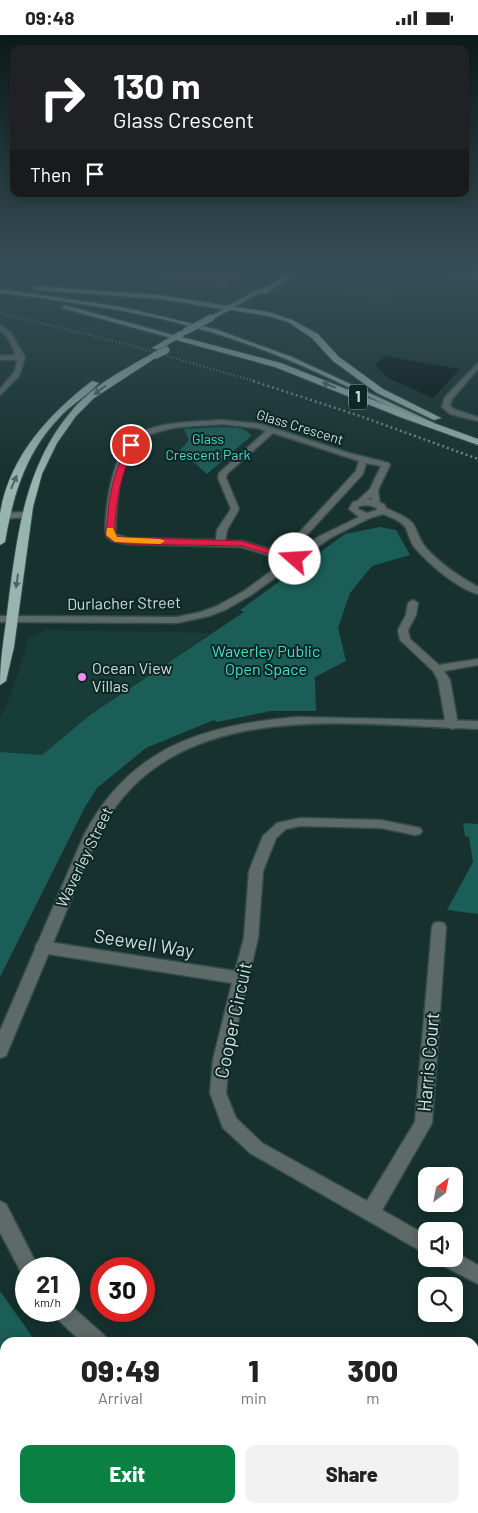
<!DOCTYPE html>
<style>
body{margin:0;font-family:Barlow,sans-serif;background:#f2f2f2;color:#222;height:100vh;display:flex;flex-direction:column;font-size:19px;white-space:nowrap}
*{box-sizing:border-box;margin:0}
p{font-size:16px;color:#767676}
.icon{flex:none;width:28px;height:28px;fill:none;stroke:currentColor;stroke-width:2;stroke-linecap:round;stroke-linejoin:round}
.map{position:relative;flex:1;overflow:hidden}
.panel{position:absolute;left:0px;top:1302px;width:479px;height:176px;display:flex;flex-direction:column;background:#fff;border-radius:15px 15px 0 0;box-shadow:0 2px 12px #0003}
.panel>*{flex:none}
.top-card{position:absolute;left:10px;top:10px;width:459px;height:152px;border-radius:10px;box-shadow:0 2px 12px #0003;background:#202124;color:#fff;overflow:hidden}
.needle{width:32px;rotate:32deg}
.controls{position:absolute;left:418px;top:1132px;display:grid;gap:10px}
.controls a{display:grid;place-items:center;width:45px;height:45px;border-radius:10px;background:#fff;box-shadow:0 2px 12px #0003;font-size:25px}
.speed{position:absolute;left:15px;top:1222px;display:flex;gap:10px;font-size:25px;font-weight:700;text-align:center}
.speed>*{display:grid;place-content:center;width:65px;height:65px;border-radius:50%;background:#fff;box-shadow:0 2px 12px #0003;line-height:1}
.speed small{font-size:12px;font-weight:400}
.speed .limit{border:8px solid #d22;background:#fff;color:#111}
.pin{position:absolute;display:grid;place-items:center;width:42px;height:42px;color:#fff;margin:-21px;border:2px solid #fff;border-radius:50%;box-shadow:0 1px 5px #0007}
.me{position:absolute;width:55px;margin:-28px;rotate:289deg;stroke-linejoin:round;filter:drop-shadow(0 0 4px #0008)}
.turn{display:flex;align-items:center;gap:18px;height:105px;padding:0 20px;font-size:22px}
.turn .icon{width:65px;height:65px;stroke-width:2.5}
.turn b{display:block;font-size:35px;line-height:42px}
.then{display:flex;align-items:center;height:48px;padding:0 20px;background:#0003;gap:10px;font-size:19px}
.eta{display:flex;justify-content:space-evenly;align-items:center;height:85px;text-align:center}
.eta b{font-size:30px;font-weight:800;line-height:35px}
.primary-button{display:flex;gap:10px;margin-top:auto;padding:10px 20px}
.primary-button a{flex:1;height:58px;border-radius:10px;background:#0b8043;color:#fff;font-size:20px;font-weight:800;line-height:58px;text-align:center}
.primary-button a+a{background:#f2f2f2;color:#222}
.status{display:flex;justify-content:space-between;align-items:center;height:35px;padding:0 25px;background:#fff;direction:ltr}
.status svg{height:14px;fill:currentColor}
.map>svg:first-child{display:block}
</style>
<div class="status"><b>09:48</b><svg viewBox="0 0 49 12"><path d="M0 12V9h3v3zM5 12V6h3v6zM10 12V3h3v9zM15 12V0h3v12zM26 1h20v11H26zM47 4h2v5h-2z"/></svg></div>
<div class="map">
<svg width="478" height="1478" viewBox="0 0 478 1478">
<rect width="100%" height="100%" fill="#16312e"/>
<g fill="#183d39">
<polygon points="308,238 425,238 387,266 286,251"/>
<polygon points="46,595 211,598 90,680 42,720 0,717 0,682 8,666 25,618 27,604"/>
</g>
<g fill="#1b5e57">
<path d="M 221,392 C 231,393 246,391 251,401 L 207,439 L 180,415 L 189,405 L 184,394 Z"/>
<polygon points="380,492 396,495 410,520 372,531 350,558 338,593 346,626 315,642 316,676 271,676 217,687 214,685 146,713 97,753 85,772 0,942 0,717 42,720 90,680 244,577 240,575 345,499"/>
<polygon points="463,788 478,789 478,879 447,875 473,827 469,802 465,801"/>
<polygon points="0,1256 36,1307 5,1308 5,1474 2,1478 0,1478"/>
</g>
<polygon fill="#031411" points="385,321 460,334 433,363 388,343 375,330"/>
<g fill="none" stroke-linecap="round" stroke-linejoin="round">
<g stroke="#344d4a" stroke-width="3">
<g id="minor">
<polygon points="445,238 478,240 478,244 448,240"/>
<polygon points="0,290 11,298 25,322 19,341 0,360 0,354 15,336 17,325 0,325 0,321 16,320 7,302 0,295"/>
<path d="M 222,385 L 261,389 L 349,418 L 389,428 L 390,430 L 378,455 L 380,469 L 379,471 L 373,471 L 371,462 L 359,471 L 355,468 L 370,454 L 381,431 L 366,428 L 363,439 L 303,504 L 278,517 L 298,523 L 298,527 L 295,528 L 241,512 L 127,509 L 112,506 L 107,502 C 103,492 108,463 110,452 C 114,435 120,412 135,401 C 156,386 197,387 222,385 ZM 222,389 L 257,393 L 266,396 L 219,438 L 218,443 L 231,474 L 217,495 L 216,505 L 127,503 L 115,499 C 117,471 117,425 140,405 C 146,400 157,397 165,395 C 182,390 204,391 222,389 ZM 273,398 L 359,426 L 356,436 L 297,500 L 269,514 L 242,506 L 225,506 L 227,495 L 239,474 L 226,443 L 227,439 Z"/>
<polygon points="27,477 30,478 30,482 0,484 0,478"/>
<polygon points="413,565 418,568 416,580 408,595 410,604 439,630 478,624 478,630 444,636 450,645 458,690 456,693 452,694 446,690 438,645 433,636 400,605 398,595 406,580 408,568"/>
<polygon points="0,581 12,581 17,584 12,587 0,587"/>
<polygon points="300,783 381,785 420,793 422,796 420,799 415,800 381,793 300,791 286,794 276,803 263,836 258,903 229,1025 226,1058 236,1083 262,1108 367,1166 415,1087 432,892 434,888 439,887 444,888 446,892 432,1088 382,1175 426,1200 426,1219 250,1118 223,1093 210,1058 213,1025 232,948 42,918 37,916 35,912 37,908 42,906 235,936 244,903 249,836 263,801 277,788"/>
<polygon points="454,1217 478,1230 478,1249 442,1230 440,1224 454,1224"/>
<polygon points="314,1474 340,1474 342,1478 315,1478"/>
</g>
</g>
<g stroke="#344d4a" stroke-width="3">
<g id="tertiary">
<polygon points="478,328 478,334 452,364 450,371 456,375 478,382 478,386 450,379 442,372 445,362"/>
<path d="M 369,464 L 384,469 L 386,473 C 395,478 410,482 415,492 C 419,501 421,508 428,515 C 442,530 460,542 478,552 L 478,559 C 458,554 429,529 416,514 C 410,507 409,500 406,493 C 402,486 390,482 383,479 L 370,483 L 330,503 L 251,560 L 225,575 L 209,581 L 177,588 L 12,587 L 7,584 L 12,581 L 177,582 L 201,577 L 217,571 L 244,556 L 318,502 L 359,482 L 349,474 L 353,467 ZM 368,470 L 377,473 L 377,475 L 367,478 L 358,474 L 359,471 Z"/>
<path d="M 297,682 L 478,686 L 478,694 C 347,690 170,659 98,800 L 8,1016 L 6,1021 L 0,1023 L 0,996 L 84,800 C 130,712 204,690 297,682 Z"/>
<polygon points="0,1166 6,1169 39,1234 26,1234 26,1242 23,1241 0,1197"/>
<polygon points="69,1269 105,1301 108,1308 83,1308 56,1283 53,1276 69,1276"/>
<polygon points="37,1474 60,1474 59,1478 35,1478"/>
</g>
</g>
<g stroke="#344d4a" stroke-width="3">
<g id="primary">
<polygon points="289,238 296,238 266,259 261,258 257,259 229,275 159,264 36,255 33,253 36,251 159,260 228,271 253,257 271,250"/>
<path d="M 0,254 L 122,272 L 215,294 L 292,322 L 434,388 L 427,390 C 366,361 305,329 241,307 C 163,279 81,268 0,258 Z"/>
<polygon points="64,270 177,301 178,302 175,304 62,273"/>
</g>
</g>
<g stroke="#344d4a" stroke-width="2">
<g id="trunk">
<polygon points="229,271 269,277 292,285 318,299 339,322 383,354 441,383 434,385 377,358 333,326 312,303 288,287 268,281 230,275 213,284 208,283"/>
<polygon points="180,296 187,298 182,302 281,328 406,378 478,404 478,410 400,382 275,332 176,305 159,315 152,313"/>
<path d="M 153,318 L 160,320 L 94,363 L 76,381 L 57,408 L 42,439 L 33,472 L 14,612 L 6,646 L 0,650 C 0,622 5,598 8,570 C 17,502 24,433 70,378 C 91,351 124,335 153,318 Z"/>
<path d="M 92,346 L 99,348 C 87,361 70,370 58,384 C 25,419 13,461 5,507 L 0,510 C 0,500 0,489 0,479 C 9,422 48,380 92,346 Z"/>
</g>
</g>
<use href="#minor" fill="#5e6a68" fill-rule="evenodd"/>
<use href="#tertiary" fill="#5e6a68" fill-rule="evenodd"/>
<use href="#primary" fill="#8ea7a3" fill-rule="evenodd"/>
<use href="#trunk" fill="#98b4af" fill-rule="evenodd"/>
<polyline stroke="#758a87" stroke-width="2" stroke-dasharray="1 2.5" stroke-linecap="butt" points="0,278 122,308 257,347"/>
<polyline stroke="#758a87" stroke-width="2.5" stroke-dasharray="2 3" stroke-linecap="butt" points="253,346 360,381 478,424"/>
<g stroke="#344d4a" stroke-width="8" stroke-linecap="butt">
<g id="trunk-bridge">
<polyline points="186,296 211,283"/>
<polyline points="156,320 166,315"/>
</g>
</g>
<use href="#trunk-bridge" stroke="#98b4af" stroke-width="7"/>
</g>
<polygon fill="#673068" points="161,238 241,238 241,246 228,254 166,244 161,242"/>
<polygon fill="#542755" points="240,238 241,238 241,246 228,254 228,245"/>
<polygon fill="#783879" stroke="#542755" points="180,238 240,238 228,245"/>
<defs><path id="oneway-solid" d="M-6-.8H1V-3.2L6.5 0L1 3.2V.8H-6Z" transform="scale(1.25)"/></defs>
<g fill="#4b6663">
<use href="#oneway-solid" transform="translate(329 350) rotate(-158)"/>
<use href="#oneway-solid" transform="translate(100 355) rotate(143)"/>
<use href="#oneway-solid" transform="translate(14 447) rotate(-67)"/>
<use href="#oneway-solid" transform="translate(17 546) rotate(98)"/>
</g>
<linearGradient id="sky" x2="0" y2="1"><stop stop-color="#0c1b19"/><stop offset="0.53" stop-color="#364e57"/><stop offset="1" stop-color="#364e57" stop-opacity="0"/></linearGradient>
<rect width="478" height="445" fill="url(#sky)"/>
<path fill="#e11d48" stroke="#92132f" d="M 131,408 L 135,410 C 119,443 117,463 114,499 L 118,502 L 242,506 L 298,523 L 298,526 L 292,526 L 242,511 L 127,509 L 112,506 L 106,500 C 109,463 111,443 128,410 Z"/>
<polygon fill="#f59e0b" points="107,493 113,493 117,502 160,504 165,506 160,509 115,507 106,500"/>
<circle fill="#f28af3" stroke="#0c2724" stroke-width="2" cx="82" cy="642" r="5"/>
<g text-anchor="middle" stroke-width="4" stroke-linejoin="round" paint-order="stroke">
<g font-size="14" fill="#cfdfdc" stroke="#0c2724">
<text transform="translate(300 392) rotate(17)" y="5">Glass Crescent</text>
</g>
<g font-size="14" fill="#48dbca" stroke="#0c2724">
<text x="208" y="409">Glass<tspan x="208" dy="16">Crescent Park</tspan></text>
</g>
<rect fill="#0c2724" stroke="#94a8a5" stroke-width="1" x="349" y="349.5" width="18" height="25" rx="4"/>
<g font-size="15" font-weight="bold" fill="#cfdfdc">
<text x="358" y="367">1</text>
</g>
<g font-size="16" fill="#cfdfdc" stroke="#0c2724">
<text transform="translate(124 568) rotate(-1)" y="6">Durlacher Street</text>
<text transform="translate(84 822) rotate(-64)" y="6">Waverley Street</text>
</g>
<g font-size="16" fill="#48dbca" stroke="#0c2724">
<text x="266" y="622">Waverley Public<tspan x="266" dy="18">Open Space</tspan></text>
</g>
<g font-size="16" fill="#cfdfdc" stroke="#0c2724" text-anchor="start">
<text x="92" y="639">Ocean View<tspan x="92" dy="18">Villas</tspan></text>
</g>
<g font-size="19" fill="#cfdfdc" stroke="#0c2724">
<text transform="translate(144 908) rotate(9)" y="7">Seewell Way</text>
<text transform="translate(233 985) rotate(-78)" y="7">Cooper Circuit</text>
<text transform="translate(428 1027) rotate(-85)" y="7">Harris Court</text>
</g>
</g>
</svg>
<div class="controls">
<a><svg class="needle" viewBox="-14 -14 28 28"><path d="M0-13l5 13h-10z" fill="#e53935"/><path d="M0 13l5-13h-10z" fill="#767676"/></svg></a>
<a><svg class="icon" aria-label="sound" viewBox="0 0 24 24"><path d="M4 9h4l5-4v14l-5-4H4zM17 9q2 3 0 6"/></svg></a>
<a><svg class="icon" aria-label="search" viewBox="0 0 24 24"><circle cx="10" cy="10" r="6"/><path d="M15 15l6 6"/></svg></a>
</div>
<div class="speed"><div>21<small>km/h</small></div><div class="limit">30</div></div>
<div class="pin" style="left:131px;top:410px;background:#d93025"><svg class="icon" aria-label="arrive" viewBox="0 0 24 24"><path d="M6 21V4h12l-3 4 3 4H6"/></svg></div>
<svg class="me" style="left:295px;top:524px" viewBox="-20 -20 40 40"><circle r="19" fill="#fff"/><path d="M0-13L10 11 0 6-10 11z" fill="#e11d48"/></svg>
<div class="top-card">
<div class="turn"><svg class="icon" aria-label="right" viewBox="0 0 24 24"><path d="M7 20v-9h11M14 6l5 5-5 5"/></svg><div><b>130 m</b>Glass Crescent</div></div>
<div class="then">Then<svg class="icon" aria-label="arrive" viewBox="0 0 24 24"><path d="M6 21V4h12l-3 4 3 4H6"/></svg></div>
</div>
<section class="panel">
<div class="eta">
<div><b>09:49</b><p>Arrival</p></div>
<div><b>1</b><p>min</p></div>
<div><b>300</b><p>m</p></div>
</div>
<div class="primary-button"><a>Exit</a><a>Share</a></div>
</section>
</div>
